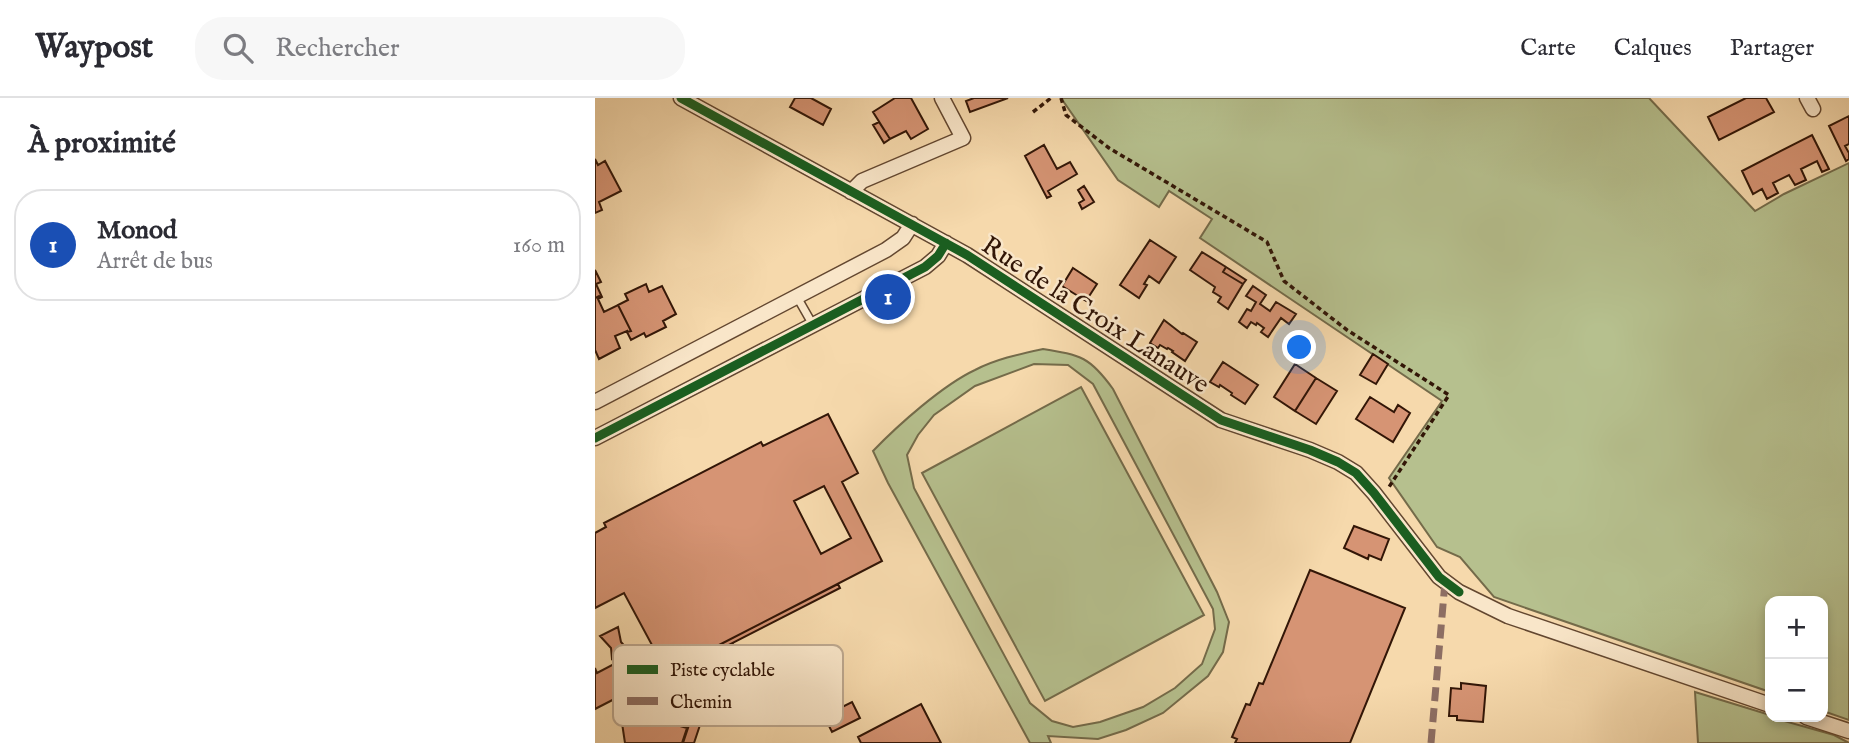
<!DOCTYPE html>
<html lang="fr">
<meta charset="utf-8">
<style>
body{margin:0;font-family:"IM FELL English",serif;background:#f7f7f7;color:#2b2b33}
.controls{position:absolute;right:21px;bottom:21px;display:grid;overflow:hidden;border-radius:14px;box-shadow:0 4px 10px #0003}
.controls button{width:63px;height:63px;display:grid;place-items:center;padding:0;border:0;border-bottom:2px solid #e1e1e2;background:#fff;color:#2b2b33;font:35px sans-serif}
.you{position:absolute;left:705px;top:250px;width:24px;height:24px;margin:-18px;border:5px solid #fff;border-radius:50%;background:#1a73e8;box-shadow:0 0 0 10px #1a73e833}
.badge{display:grid;place-items:center;width:46px;height:46px;border-radius:50%;background:#b45309;color:#fff;font-size:23px;font-weight:700}
.pin{position:absolute;translate:-50% -50%;border:4px solid #fff;box-shadow:0 2px 7px #0006}
.list{margin:0;padding:0;list-style:none}
h2{display:flex;justify-content:space-between;align-items:center;height:91px;margin:0;padding:0 28px;font-size:30px}
h2 small{font-size:23px;font-weight:400;color:#7c7c81}
.list li{display:grid;grid-template-columns:46px 1fr auto;gap:21px;align-items:center;box-sizing:border-box;height:112px;margin:0 14px 14px;padding:0 14px;border:2px solid #e1e1e2;border-radius:28px}
.list b{display:block;font-size:26px;white-space:nowrap}
.list p{margin:0;font-size:23px;white-space:nowrap;color:#7c7c81}
.list em{font-size:23px;font-style:normal;color:#7c7c81}
.icon{flex:none;width:38px;height:38px;fill:none;stroke:currentColor;stroke-width:2;stroke-linecap:round;stroke-linejoin:round}
.map{position:relative;flex:none;width:1254px;height:645px;overflow:hidden}
header{display:flex;align-items:center;gap:42px;box-sizing:border-box;height:98px;padding:0 35px;background:#fff;border-bottom:2px solid #e1e1e2}
header strong{font-size:33px}
nav{display:flex;gap:38px;margin-inline-start:auto;font-size:24px}
.search{width:490px;height:63px;background:#f7f7f7;display:flex;align-items:center;gap:18px;box-sizing:border-box;padding:0 24px;border-radius:28px;color:#7c7c81;font-size:26px}
main{display:flex}
aside{flex:1;background:#fff}
.map>svg:first-child{display:block}
.green{fill:#b6c08e;stroke:#746b4a;stroke-width:2;fill-rule:evenodd}
.building{fill:#d69474;stroke:#321607;stroke-width:2;fill-rule:evenodd}
.lines{fill:none;stroke-linecap:round;stroke-linejoin:round}
.service-casing{stroke:#634730;stroke-width:10}
.minor-casing{stroke:#634730;stroke-width:17}
.path{stroke:#321607;stroke-width:3.5;stroke-dasharray:5 3.5;stroke-linecap:butt}
.service{stroke:#f9e6c9;stroke-width:7}
.minor{stroke:#f9e6c9;stroke-width:14}
.quiet{stroke:#8d6e63;stroke-width:7;stroke-dasharray:14 7;stroke-linecap:butt}
.cycleway-casing{stroke:#f9e6c9;stroke-width:13}
.cycleway{stroke:#1b5e20;stroke-width:9}
.labels{text-anchor:middle;stroke-width:5;stroke-linejoin:round;paint-order:stroke}
.street-label{font-size:26px;fill:#321607;stroke:#f9e6c9}
.key{fill:#f9e6c9;stroke:#bda88f;stroke-width:2}
.key-label{font-size:19px;fill:#321607}
</style>
<header>
<strong>Waypost</strong>
<div class="search"><svg class="icon" aria-label="search" viewBox="0 0 24 24"><circle cx="10" cy="10" r="6"/><path d="M15 15l6 6"/></svg>Rechercher</div>
<nav><a>Carte</a><a>Calques</a><a>Partager</a></nav>
</header>
<main>
<aside>
<h2>À proximité<small></small></h2>
<ul class="list">
<li><span class="badge" style="background:#1a4fb4">1</span><div><b>Monod</b><p>Arrêt de bus</p></div><em>160 m</em></li>
</ul>
</aside>
<div class="map">
<svg width="1254" height="645" viewBox="0 0 1254 645">
<rect width="100%" height="100%" fill="#f6d9ac"/>
<filter id="stains"><feTurbulence type="fractalNoise" baseFrequency=".00286" numOctaves="4"/><feColorMatrix values="0 0 0 0 .2 0 0 0 0 .09 0 0 0 0 .02 0 0 0 .5 -.17"/></filter>
<radialGradient id="worn" r=".72"><stop offset=".6" stop-color="#630" stop-opacity="0"/><stop offset="1" stop-color="#630" stop-opacity=".3"/></radialGradient>
<!-- green -->
<path class="green" d="M466,0h588l106,113 29,-17 65,-31v557l-26,-9v-110h-53v91l-276,-95 -34,-40 -23,-10 -48,-69 53,-77 -242,-163 12,-19 -43,-28 -10,16 -41,-27z
M448,251c38,6 47,8 70,40l104,203 12,30 -6,30 -15,24 -45,37 -37,17 -28,9 -50,-3 3,7h-21l-142,-260 -15,-32c25,-26 70,-66 102,-81 21,-11 45,-16 68,-21zM439,266l34,1 25,19 120,225 2,20 -13,35 -27,24 -32,19 -43,15 -27,5 -21,-6 -22,-18 -116,-215 -7,-33 11,-20 16,-20 41,-29z
M486,289l123,228 -159,86 -123,-228z
M1100,594l75,23v2l64,18 15,8h-151z"/>
<!-- building -->
<path class="building" d="M200,0h16l20,11 -8,16 -33,-18z
M300,0h16l17,31 -17,10 -5,-8 -16,8 -17,-27z
M379,0h34l-38,14 -4,-11z
M1151,0h20l8,14 -55,28 -11,-23z
M1254,18v28l-4,2 4,7v6l-3,2 -17,-35z
M284,24l11,17 -6,4 -11,-18z
M1217,37l17,34 -7,3 -5,-11 -16,8 5,11 -11,5 -6,-10 -16,8 5,10 -11,6 -5,-10 -9,5 -11,-23z
M449,47l13,24 13,-7 7,12 -29,17 3,5 -4,2 -22,-42z
M0,61l3,6 7,-4 16,30 -22,11 3,8 -7,3z
M489,88l10,16 -12,7 -3,-6 5,-3 -6,-10z
M555,142l26,17 -17,26 -10,-7 -5,8 3,1 -8,13 -19,-13z
M607,154l24,15 -3,5 20,12 -15,25 -10,-7 3,-5 -8,-5 2,-5 -25,-17z
M631,169l20,13 -3,4 -20,-12z
M478,170l24,16 -11,17 -24,-15z
M0,172l6,12 -5,2 6,13 -2,1 -1,-2 -4,2z
M51,186l3,8 13,-6 14,28 -13,7 3,6 -20,10 -2,-4 -13,7 -4,-8 4,-1 -13,-26 10,-5 -3,-6z
M658,188l13,9 -6,9 10,7 6,-9 20,12 -7,10 -8,-6 -13,19 -7,-5 3,-4 -7,-5 -1,2 -5,-3 -4,6 -8,-6 8,-13 4,2 5,-9 -10,-6z
M4,198l1,2 -2,1 6,13 14,-7 13,26 -4,1v-1l-12,5 5,12 -21,11 -4,-9v-52z
M569,222l18,14 1,-1 14,9 -12,19 -13,-9 1,-1 -5,-3 -1,1 -7,-4 -2,3 -8,-5z
M778,256l15,10 -12,20 -16,-9z
M628,264l35,23 -13,19 -14,-9 1,-2 -12,-8 -1,2 -9,-5z
M700,266l21,14 -21,33 -21,-14z
M721,280l21,13 -21,33 -21,-13z
M775,299l24,15 4,-7 12,8 -17,29 -37,-23z
M233,316l30,59 -16,9 40,79 -287,148v-41l2,5 23,-12 -3,-4 -5,2 -1,-11 -11,-12 18,-9 3,15 8,9 -5,2 2,5 26,-13 -28,-52 -29,15v-75l11,-6 -2,-4 157,-81 2,4zM229,388l27,52 -30,16 -27,-53z
M759,428l35,13 -8,21 -12,-5 -1,4 -24,-11z
M715,472l95,38 -55,135h-115l2,-4 -5,-2 14,-33 4,1 9,-22 4,1z
M243,486l2,4 -164,84 -2,-4z
M138,545l-6,21 -21,-7z
M116,561l10,3 -27,81h-11z
M866,585l25,3 -3,36 -26,-2v-4h-8l2,-28 10,1z
M257,604l8,16 -28,14 -8,-16z
M326,606l20,39h-80l-3,-6z
M53,622l18,2 21,6 -5,15h-57l-3,-20 16,-2v4l10,-1z"/>
<g class="lines">
<!-- service casing -->
<g class="service-casing">
<path id="service" d="M202,199l16,28"/>
</g>
<!-- minor casing -->
<g class="minor-casing">
<path id="minor" d="M86,0l286,157 254,165 89,30 28,12 18,11 18,20 65,84 20,15 49,24 262,89
M1212,0l6,11
M256,94l11,-11 101,-43 -21,-40
M0,304l291,-152 17,-12 9,-14
M0,340l330,-171 13,-11 8,-13
M1211,619l43,14"/>
</g>
<!-- path -->
<path class="path" d="M466,0l5,17 43,33 158,94 17,39 63,49 102,65 -60,92
M438,14l18,-14"/>
<!-- service -->
<use href="#service" class="service"/>
<!-- minor -->
<use href="#minor" class="minor"/>
<!-- quiet -->
<path class="quiet" d="M836,645l14,-161"/>
<!-- cycleway casing -->
<g class="cycleway-casing">
<path id="cycleway" d="M86,0l286,157 254,165 89,30 28,12 18,11 18,20 65,84 20,15
M0,340l330,-171 13,-11 8,-13"/>
</g>
<!-- cycleway -->
<use href="#cycleway" class="cycleway"/>
</g>
<g class="labels">
<!-- street labels -->
<g class="street-label">
<text transform="translate(501 216) rotate(33)" y="9">Rue de la Croix Lanauve</text>
</g>
</g>
<!-- legend -->
<rect x="18" y="547" width="230" height="81" rx="10" class="key"/>
<rect x="32" y="567" width="31" height="9" fill="#1b5e20"/>
<rect x="32" y="599" width="31" height="8" fill="#8d6e63"/>
<g class="key-label">
<text x="75" y="578">Piste cyclable</text>
<text x="75" y="610">Chemin</text>
</g>
<rect width="100%" height="100%" filter="url(#stains)"/>
<rect width="100%" height="100%" fill="url(#worn)"/>
</svg>
<div class="controls">
<button>+</button>
<button>−</button>
</div>
<div class="you"></div>
<div class="pin badge" style="left:293px;top:199px;background:#1a4fb4">1</div>
</div>
</main>
